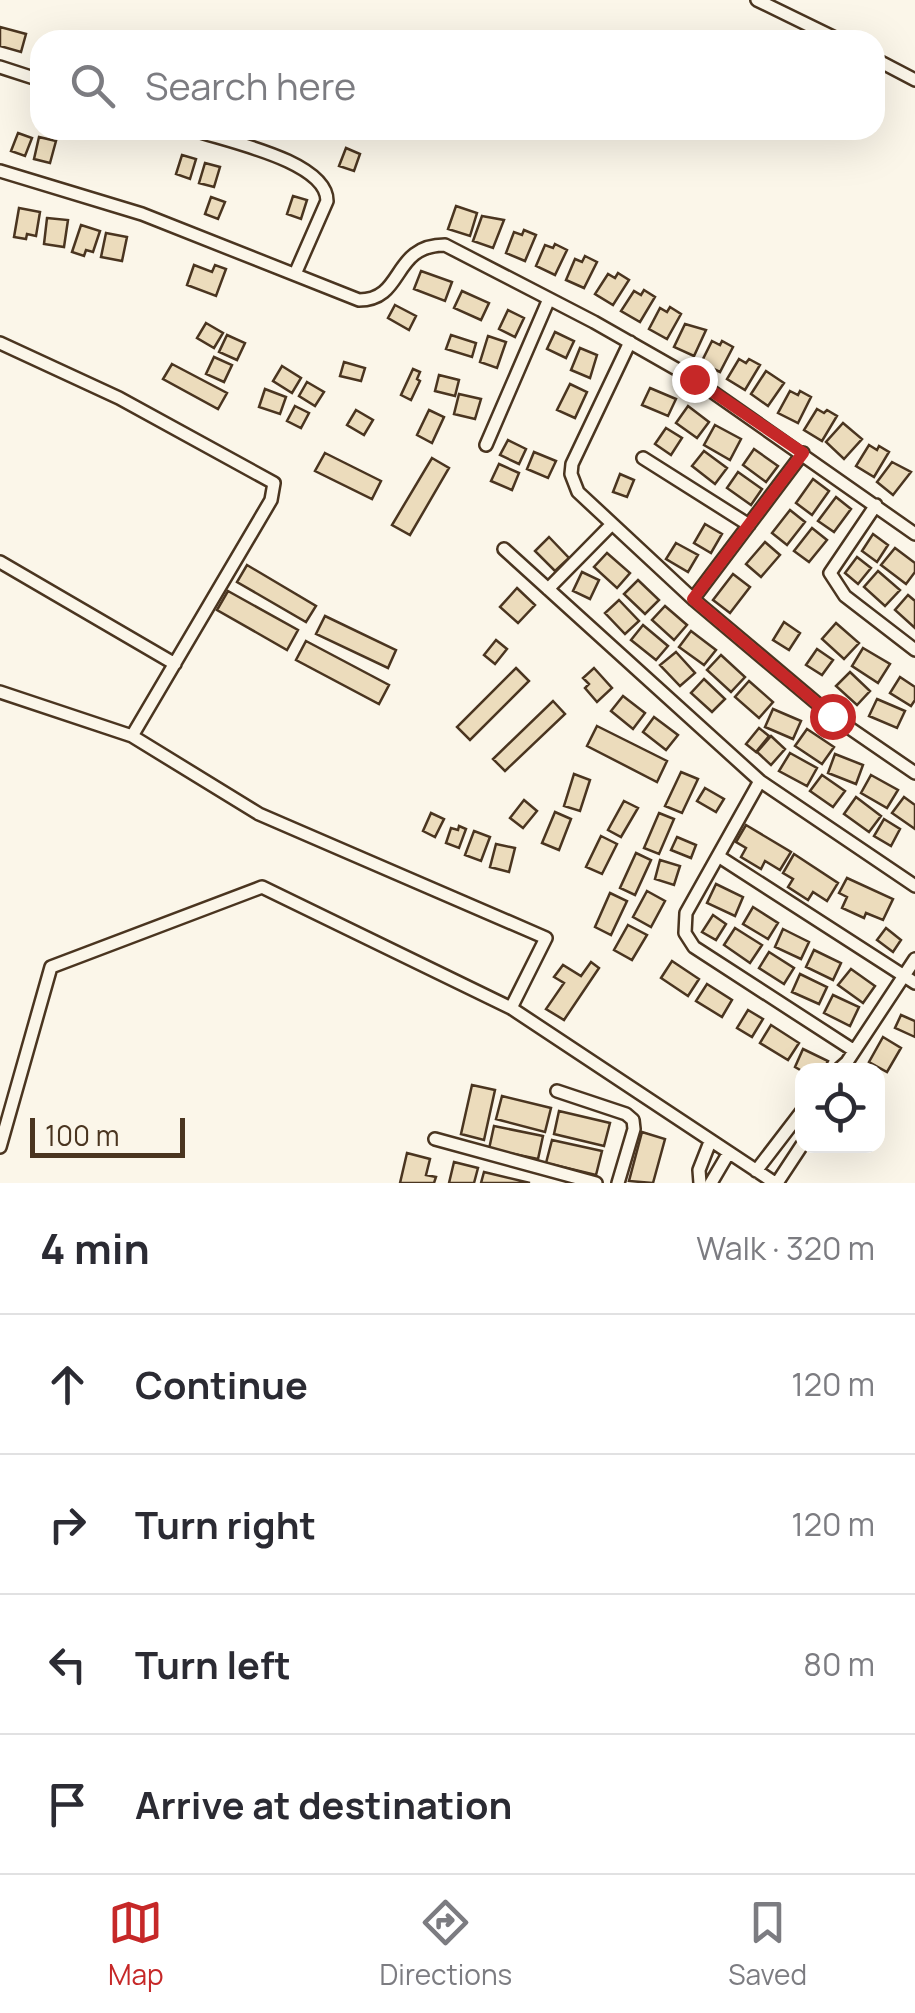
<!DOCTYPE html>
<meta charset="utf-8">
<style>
body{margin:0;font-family:Manrope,sans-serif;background:#f2f2f3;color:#2b2b33}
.controls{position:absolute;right:30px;bottom:30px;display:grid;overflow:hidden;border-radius:20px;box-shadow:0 10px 40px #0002}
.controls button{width:90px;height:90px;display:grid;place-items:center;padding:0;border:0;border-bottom:2px solid #e1e1e2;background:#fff;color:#2b2b33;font:50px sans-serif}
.scale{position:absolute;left:30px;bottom:25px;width:155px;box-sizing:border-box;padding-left:10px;border:5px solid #4a3520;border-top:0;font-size:28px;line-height:35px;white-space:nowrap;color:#4a3520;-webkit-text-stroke:8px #fbf6e9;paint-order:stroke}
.stop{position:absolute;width:30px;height:30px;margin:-22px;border:8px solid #c62828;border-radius:50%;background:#fff}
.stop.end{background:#c62828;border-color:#fff;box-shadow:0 2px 10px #0008}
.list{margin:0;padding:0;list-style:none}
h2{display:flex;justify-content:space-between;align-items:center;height:130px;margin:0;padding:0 40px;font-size:42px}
h2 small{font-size:32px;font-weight:400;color:#7c7c81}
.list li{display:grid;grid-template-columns:65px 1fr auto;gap:30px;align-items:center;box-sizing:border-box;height:140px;padding:0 40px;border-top:2px solid #e1e1e2}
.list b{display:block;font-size:38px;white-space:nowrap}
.list em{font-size:32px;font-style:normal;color:#7c7c81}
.icon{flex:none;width:55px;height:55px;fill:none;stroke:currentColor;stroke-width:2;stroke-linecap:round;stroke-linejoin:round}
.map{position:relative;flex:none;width:915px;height:1183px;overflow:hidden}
.search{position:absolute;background:#fff;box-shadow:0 10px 40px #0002;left:30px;right:30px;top:30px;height:110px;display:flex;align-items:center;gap:25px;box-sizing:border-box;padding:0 35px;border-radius:30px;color:#7c7c81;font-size:38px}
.sheet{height:690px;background:#fff}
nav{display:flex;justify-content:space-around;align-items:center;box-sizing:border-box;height:140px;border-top:2px solid #e1e1e2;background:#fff;font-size:28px;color:#7c7c81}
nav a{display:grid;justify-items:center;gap:5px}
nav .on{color:#c62828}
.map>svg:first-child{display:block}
.building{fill:#ecdcbc;stroke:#4a3520;stroke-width:2.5}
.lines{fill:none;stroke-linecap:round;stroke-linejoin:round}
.minor-casing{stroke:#4a3520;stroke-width:16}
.minor{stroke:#fbf6e9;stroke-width:11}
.route{stroke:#c62828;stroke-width:12}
</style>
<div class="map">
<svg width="915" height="1183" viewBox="0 0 915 1183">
<rect width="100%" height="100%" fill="#fbf6e9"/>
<!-- building -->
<path class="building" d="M0,27l26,7 -5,18 -21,-6z
M18,133l14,5 -7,18 -14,-5z
M39,137l17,4 -6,22 -16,-4z
M346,148l14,6 -6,17 -15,-5z
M182,155l14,4 -6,20 -14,-5z
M205,163l15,4 -6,20 -15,-4z
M293,196l14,4 -6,19 -14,-5z
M211,197l14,5 -7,17 -13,-5z
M456,206l21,7 -7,23 -22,-7z
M19,208l21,4 -4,24 -9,-2 -1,5 -12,-2z
M482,216l22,4 -11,28 -20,-7z
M47,218l21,2 -4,27 -20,-3z
M81,225l19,6 -7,21 -7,-2 -2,6 -12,-4z
M524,230l12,5 -11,26 -19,-8 8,-21 8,3z
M106,233l21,4 -5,24 -21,-4z
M555,244l12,6 -12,25 -19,-9 9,-21 8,3z
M585,256l12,6 -13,26 -18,-8 9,-21 7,3z
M194,265l18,7 3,-7 11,4 -10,27 -29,-11z
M421,271l31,11 -7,19 -31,-12z
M618,273l11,7 -16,25 -18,-11 13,-20 7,4z
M644,290l11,7 -15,25 -19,-11 13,-20 7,4z
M462,291l27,12 -8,17 -27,-12z
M395,305l21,11 -7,14 -21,-12z
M670,307l11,7 -14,25 -18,-10 11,-21 7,4z
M508,310l16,8 -9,19 -16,-8z
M206,323l17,10 -9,15 -17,-10z
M685,324l21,6 -12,26 -20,-9z
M555,332l19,9 -8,17 -19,-9z
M227,335l18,8 -8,17 -18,-8z
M451,335l25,8 -4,14 -26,-8z
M488,336l18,6 -9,26 -17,-6z
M712,341l8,4 2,-4 11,6 -13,25 -19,-9z
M580,348l17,7 -7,23 -19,-8z
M214,357l18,8 -8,17 -18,-8z
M739,359l7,4 3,-4 11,6 -15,25 -18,-11z
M344,362l21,6 -4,13 -21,-5z
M172,364l55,29 -9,16 -55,-30z
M282,366l19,12 -9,15 -19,-12z
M413,369l7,3 -3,7 3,2 -9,19 -10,-5z
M766,371l18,12 -16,23 -17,-12z
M439,375l20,5 -4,16 -20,-5z
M307,382l17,10 -9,14 -16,-10z
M570,384l17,8 -12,26 -18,-8z
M650,388l26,11 -8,17 -26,-11z
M265,389l21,8 -6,17 -21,-7z
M790,391l8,4 2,-4 11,6 -13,26 -20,-10z
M459,394l22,5 -6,20 -21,-5z
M295,406l14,7 -8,15 -14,-7z
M688,406l21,16 -12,16 -21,-15z
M817,409l7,4 3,-3 10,6 -15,25 -18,-11z
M356,410l17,10 -9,15 -17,-10z
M429,410l15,7 -12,26 -15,-8z
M843,423l19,16 -18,20 -18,-17z
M715,425l26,14 -11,21 -26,-15z
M666,428l16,10 -11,17 -16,-11z
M508,440l18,9 -7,15 -19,-9z
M869,445l8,5 2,-4 10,6 -15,25 -18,-11z
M754,449l24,17 -12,16 -23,-17z
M704,451l23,17 -12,16 -23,-18z
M534,452l22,9 -8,17 -21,-9z
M325,453l56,28 -9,18 -57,-28z
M432,458l17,10 -39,67 -18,-10z
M892,462l19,10 -18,23 -16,-13z
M499,464l20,9 -7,17 -21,-9z
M738,472l24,17 -11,16 -24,-17z
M620,474l14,6 -7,17 -14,-5z
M813,479l16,12 -17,24 -16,-12z
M836,497l15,12 -17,23 -16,-11z
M790,510l15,12 -18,23 -15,-12z
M705,524l17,10 -11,19 -17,-10z
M812,528l15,12 -18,22 -15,-11z
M873,534l15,11 -11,17 -15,-11z
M549,537l20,21 -14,13 -20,-20z
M765,542l15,13 -19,22 -15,-13z
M676,543l22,12 -10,17 -22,-13z
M895,548l20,15v9l-9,12 -25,-19z
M607,553l23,20 -13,15 -23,-21z
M857,557l14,11 -13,16 -13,-11z
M247,565l69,41 -10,16 -69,-40z
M878,571l22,19 -15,16 -21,-19z
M582,572l17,8 -9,19 -17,-8z
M733,574l17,13 -20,26 -17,-13z
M638,580l21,20 -14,14 -21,-20z
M517,588l18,17 -17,18 -18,-16z
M228,591l70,39 -11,20 -70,-40z
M908,595l7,6v27l-20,-18z
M619,600l20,21 -14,13 -20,-21z
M665,606l22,19 -13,15 -22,-20z
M325,616l71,34 -8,18 -72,-34z
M784,622l16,11 -11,17 -16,-10z
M836,623l23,20 -15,16 -22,-20z
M643,625l25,21 -12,14 -25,-20z
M691,631l25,19 -12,15 -25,-18z
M496,640l11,9 -12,15 -11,-9z
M306,641l83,44 -10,19 -83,-44z
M863,648l27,16 -12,19 -26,-17z
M817,649l16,11 -11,15 -16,-10z
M676,652l19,21 -15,13 -20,-21z
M721,655l24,22 -14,15 -24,-22z
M516,668l13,13 -59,59 -13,-13z
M594,668l18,20 -15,14 -12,-14 4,-4 -6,-6z
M850,672l20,19 -13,14 -21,-19z
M900,677l15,10v13l-4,6 -21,-13z
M704,679l21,20 -13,13 -21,-19z
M749,681l24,21 -14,16 -24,-21z
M623,696l22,17 -12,16 -22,-18z
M877,699l28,12 -8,17 -28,-12z
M553,701l12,13 -60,57 -12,-12z
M773,709l28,12 -8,18 -28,-12z
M654,717l24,18 -12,15 -23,-18z
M597,726l70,35 -10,21 -70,-36z
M759,728l10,8 -13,16 -10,-8z
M807,729l27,18 -12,17 -27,-18z
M771,736l14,13 -14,16 -14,-13z
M790,753l27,15 -10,18 -28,-15z
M835,754l28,11 -7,19 -28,-11z
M681,772l17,7 -16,34 -17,-7z
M574,774l16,6 -10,31 -16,-5z
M822,775l23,16 -12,16 -23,-16z
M871,775l27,15 -11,18 -26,-15z
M705,788l19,11 -8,13 -19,-11z
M856,797l25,19 -12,16 -25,-18z
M904,797l11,8v24l-23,-16z
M524,800l13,11 -14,17 -13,-10z
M624,801l14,7 -17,29 -13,-7z
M555,812l16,7 -12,31 -17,-7z
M431,813l13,6 -9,18 -12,-6z
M659,813l15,6 -15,35 -15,-6z
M884,819l16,10 -9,17 -17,-10z
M746,825l45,27 -11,18 -15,-9 -4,8 -20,-12 5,-9 -10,-6z
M459,826l7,3 -7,19 -13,-5 5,-15 7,2z
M474,831l16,6 -9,24 -16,-6z
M601,836l16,8 -15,30 -16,-7z
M677,837l19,8 -5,13 -20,-8z
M496,844l19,4 -6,24 -19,-5z
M636,853l15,7 -16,35 -15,-7z
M794,854l44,29 -11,18 -14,-9 -5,8 -20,-13 5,-8 -10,-6z
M660,860l20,6 -6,19 -19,-6z
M847,878l46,21 -10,21 -17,-7 -2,5 -22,-10 5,-11 -8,-4z
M716,884l27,13 -8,19 -28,-13z
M647,891l18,10 -14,26 -18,-10z
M610,893l17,8 -16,34 -16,-8z
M753,907l25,16 -10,16 -25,-15z
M713,915l13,9 -10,16 -14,-8z
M628,925l19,10 -15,25 -18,-10z
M735,928l27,17 -12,18 -26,-18z
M886,928l15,12 -8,12 -16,-12z
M783,929l26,13 -8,17 -26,-12z
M814,950l27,13 -8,17 -27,-13z
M769,952l25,16 -10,16 -25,-16z
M672,961l27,18 -11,17 -27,-18z
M591,962l8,6 -35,52 -18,-11 18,-26 -10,-6 9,-12 18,11z
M851,969l24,17 -12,17 -25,-18z
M800,974l27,13 -8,17 -27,-12z
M707,984l25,16 -10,17 -26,-16z
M833,995l26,12 -9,19 -26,-13z
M748,1010l15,9 -11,18 -15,-9z
M901,1015l14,6v16l-20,-9z
M771,1025l28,18 -11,17 -28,-17z
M883,1037l18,11 -14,24 -18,-10z
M803,1049l25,12 -5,9 -21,1 -7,-4z
M472,1085l23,5 -11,50 -23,-6z
M502,1096l49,12 -6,24 -49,-13z
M559,1111l51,12 -6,23 -50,-12z
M494,1126l49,10 -5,23 -49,-10z
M642,1132l23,7 -12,44 -24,-2z
M552,1140l50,11 -6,24 -50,-12z
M407,1153l23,6 -4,16 10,2 -2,6h-34z
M454,1162l24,6 -4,15h-25z
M484,1172l46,11h-49z"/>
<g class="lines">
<!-- minor casing -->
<g class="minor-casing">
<path id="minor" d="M757,0l82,40
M875,59l40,21
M0,67l40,13
M194,130c32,11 133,31 133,71l-32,73
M0,171l142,43 217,86c46,0 32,-55 86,-55l149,77 100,57 221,155
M630,342l-58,122 -1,10 7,18 115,107 139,117 83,57
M0,343l119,55 155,85 -3,17 -139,236
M486,445l63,-146
M643,458l106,67
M876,505l-46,68 15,23 70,54
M504,549l256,232 155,105
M0,562l175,102
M548,589l64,-65
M693,599l110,-146
M0,692l132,44 127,78 287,124 -35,70 264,175
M760,781l-74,132 -1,20 9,14 159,103
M718,856l197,127
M847,1062l68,-103
M838,1070l9,-8 -2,8
M557,1091l69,23 7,6 1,9 -16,54
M435,1139l161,44
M0,1147l51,-180 211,-80 249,121
M756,1171l46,-60
M700,1183l-1,-13 11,-28
M711,1183l17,-29
M777,1183l25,-38"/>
</g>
<!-- minor -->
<use href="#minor" class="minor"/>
</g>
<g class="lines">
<!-- route -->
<path class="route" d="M694,379l109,74 -110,146 139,117"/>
</g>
</svg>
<div class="controls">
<button><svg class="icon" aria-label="locate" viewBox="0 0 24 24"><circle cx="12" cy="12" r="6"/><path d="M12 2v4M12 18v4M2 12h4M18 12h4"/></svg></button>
</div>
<div class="scale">100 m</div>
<div class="stop" style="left:832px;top:716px"></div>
<div class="stop end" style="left:694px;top:379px"></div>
<div class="search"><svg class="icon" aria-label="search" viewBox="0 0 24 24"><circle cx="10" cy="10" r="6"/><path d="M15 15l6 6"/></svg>Search here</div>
</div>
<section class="sheet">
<h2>4 min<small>Walk · 320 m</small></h2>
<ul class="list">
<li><svg class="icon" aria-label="ahead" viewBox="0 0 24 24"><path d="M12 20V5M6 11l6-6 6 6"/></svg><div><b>Continue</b></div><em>120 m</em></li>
<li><svg class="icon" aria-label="right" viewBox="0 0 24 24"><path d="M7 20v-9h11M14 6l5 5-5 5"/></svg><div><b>Turn right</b></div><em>120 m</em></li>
<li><svg class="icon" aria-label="left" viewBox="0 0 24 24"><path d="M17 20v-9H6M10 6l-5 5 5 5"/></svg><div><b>Turn left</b></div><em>80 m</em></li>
<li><svg class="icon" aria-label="arrive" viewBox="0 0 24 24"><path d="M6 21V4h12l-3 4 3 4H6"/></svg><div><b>Arrive at destination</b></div></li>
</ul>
</section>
<nav>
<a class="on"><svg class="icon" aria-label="map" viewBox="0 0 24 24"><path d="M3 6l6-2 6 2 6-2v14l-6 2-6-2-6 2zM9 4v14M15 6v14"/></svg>Map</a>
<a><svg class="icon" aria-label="directions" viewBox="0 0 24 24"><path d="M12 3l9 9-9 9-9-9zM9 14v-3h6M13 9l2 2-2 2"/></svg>Directions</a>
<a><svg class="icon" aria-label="saved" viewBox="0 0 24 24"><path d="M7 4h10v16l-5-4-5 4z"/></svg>Saved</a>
</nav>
